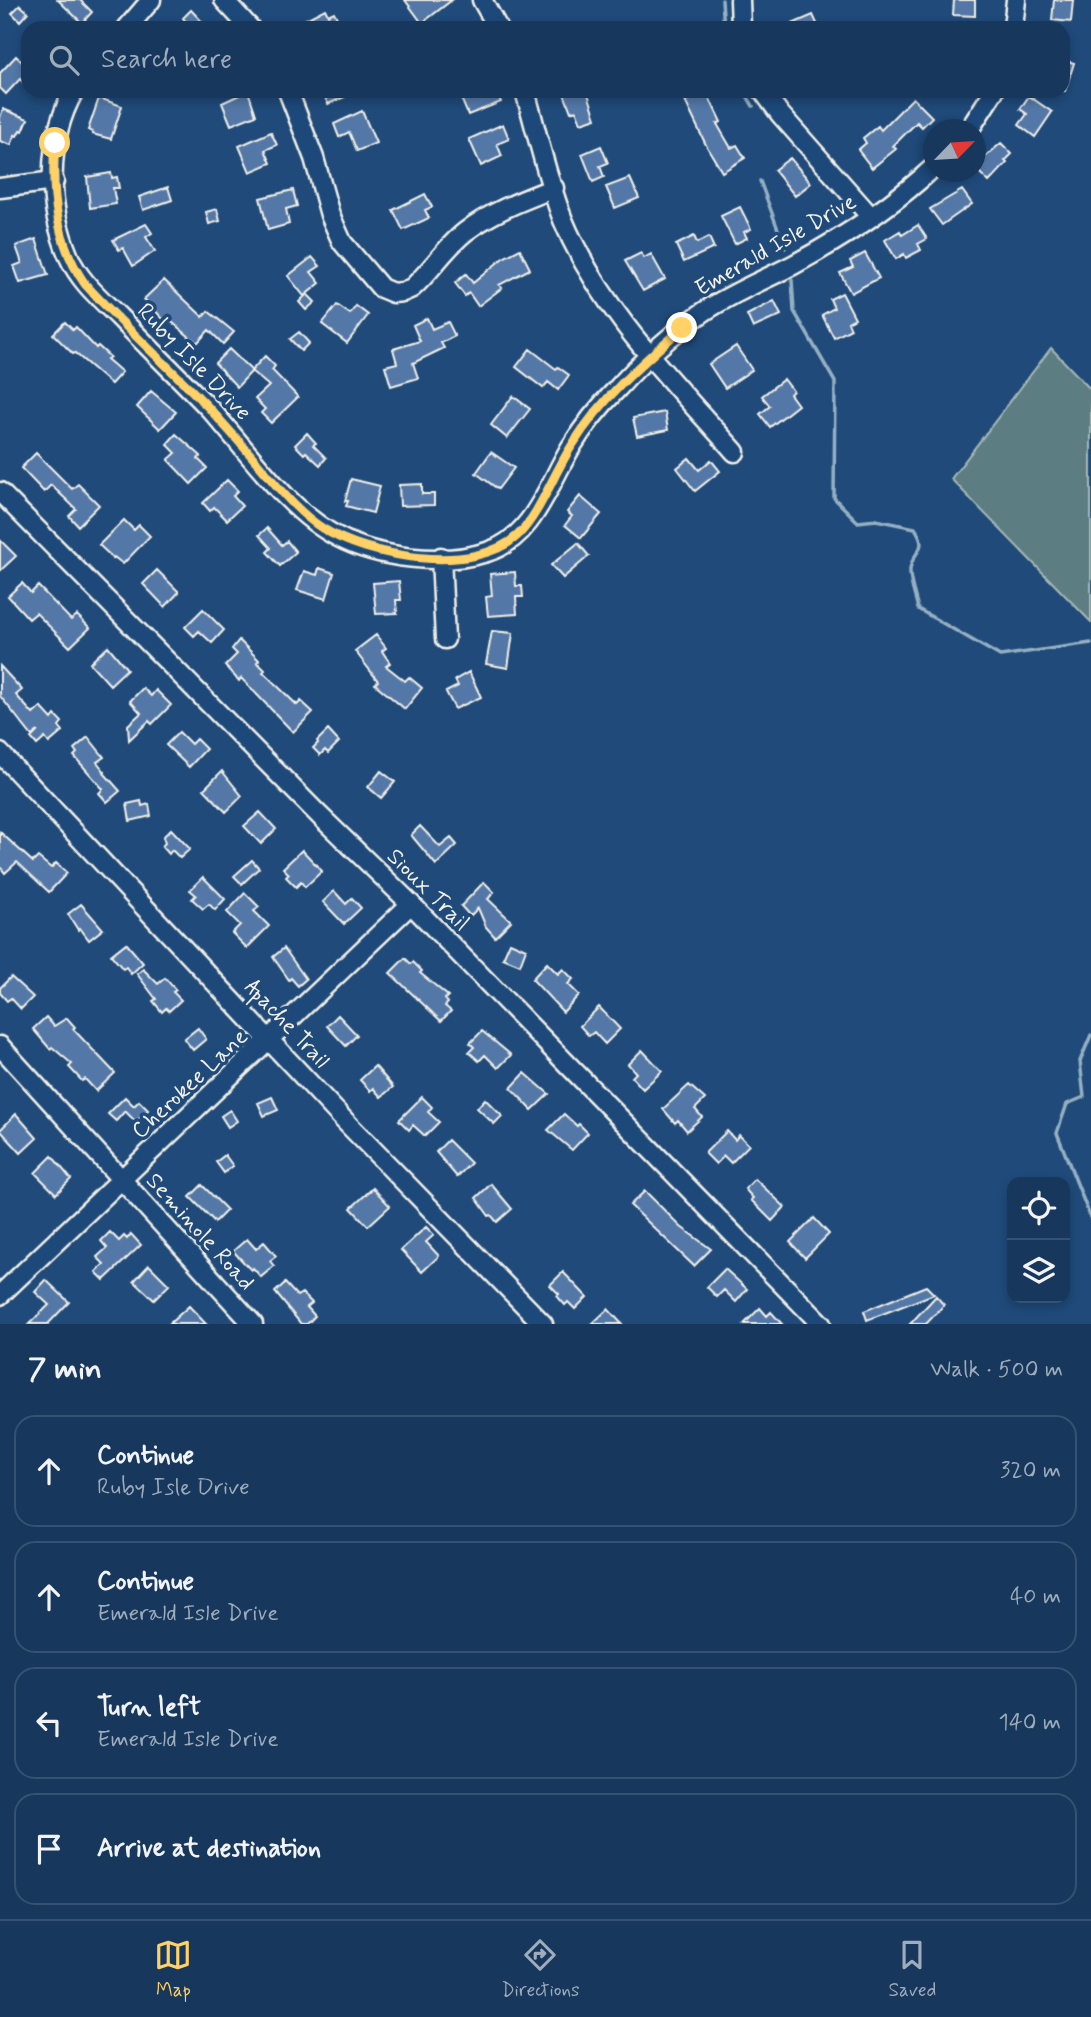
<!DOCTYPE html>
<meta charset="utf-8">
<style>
body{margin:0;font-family:Mynerve,sans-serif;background:#244365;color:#f1f3f6}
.controls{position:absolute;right:21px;bottom:21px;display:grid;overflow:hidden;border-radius:14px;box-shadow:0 4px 10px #0003}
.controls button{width:63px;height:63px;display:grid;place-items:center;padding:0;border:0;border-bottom:2px solid #365272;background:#17385c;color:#f1f3f6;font:35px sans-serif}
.compass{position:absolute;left:923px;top:119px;width:63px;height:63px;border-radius:50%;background:#17385c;box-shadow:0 4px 10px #0003;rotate:65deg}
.stop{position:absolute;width:21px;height:21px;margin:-16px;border:5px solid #ffd166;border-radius:50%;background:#fff}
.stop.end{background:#ffd166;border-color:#fff;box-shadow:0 2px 7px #0008}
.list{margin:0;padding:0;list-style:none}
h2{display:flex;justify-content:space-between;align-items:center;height:91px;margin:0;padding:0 28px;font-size:30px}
h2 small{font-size:23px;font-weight:400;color:#9eacbb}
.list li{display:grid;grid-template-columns:46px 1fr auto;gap:21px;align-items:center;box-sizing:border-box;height:112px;margin:0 14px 14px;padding:0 14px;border:2px solid #365272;border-radius:21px}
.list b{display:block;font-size:26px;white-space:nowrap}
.list p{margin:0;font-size:23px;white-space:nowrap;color:#9eacbb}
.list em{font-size:23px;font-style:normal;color:#9eacbb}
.icon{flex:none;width:38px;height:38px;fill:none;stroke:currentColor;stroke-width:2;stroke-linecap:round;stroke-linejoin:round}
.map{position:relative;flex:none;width:1091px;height:1324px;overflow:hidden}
.search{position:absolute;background:#17385c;box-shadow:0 4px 10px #0003;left:21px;right:21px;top:21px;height:77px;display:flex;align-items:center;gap:18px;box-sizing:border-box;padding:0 24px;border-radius:21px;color:#9eacbb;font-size:26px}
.sheet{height:595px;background:#17385c}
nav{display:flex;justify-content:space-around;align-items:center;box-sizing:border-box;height:98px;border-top:2px solid #365272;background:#17385c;font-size:19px;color:#9eacbb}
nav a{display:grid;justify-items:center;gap:4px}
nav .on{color:#ffd166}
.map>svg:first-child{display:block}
.green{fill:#5b7e82;stroke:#a8b8b5;stroke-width:2}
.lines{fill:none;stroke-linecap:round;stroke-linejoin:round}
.stream{stroke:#96b0c3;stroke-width:3.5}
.building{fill:#5378a7;stroke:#f4f1e8;stroke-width:2}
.minor-casing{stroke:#f4f1e8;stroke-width:23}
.minor{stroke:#1f4a7a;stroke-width:18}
.route{stroke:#ffd166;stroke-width:9}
.labels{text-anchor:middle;stroke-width:7;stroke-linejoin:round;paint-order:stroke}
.street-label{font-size:23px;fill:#f4f1e8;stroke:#1f4a7a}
</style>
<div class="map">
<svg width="1091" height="1324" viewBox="0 0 1091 1324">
<rect width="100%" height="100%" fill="#1f4a7a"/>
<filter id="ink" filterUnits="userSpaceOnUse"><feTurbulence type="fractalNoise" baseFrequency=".0143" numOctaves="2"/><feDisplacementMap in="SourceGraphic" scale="14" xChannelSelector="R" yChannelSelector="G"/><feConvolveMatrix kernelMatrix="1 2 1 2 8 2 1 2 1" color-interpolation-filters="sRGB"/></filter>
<g filter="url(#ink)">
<!-- green -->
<path class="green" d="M1051,348l40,42v232l-140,-143z"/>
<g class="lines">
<!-- stream -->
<path class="stream" d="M722,0l2,28
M744,91l9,15
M760,181l25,67
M792,280l2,31 41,71 -1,116 24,24 18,-2 39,8c15,23 -3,22 -5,42 -1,11 6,28 8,39l82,47 91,-13
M1091,1035l-11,26 4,36 -17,7 -10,29 34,86"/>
</g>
<!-- building -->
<path class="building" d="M58,0h22l12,12 -10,11z
M405,0h47l-30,23z
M954,0h21v16l-22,-1z
M1054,0h19l-2,22 -19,-2z
M20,5l8,7 -8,9 -8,-8z
M325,9l3,6 6,-3 8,16h-31l-5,-9z
M191,10l17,18h-17l-8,-10z
M813,15l6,13h-36z
M16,56l12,12v19l-8,-8 -14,15 -6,-6v-15z
M1063,60l11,3 -9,28h-2z
M248,91l8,24 -25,10 -9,-22z
M322,91h37l-31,13z
M458,91h25l2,5 11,-5 5,11 -33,13z
M563,91h24l9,27 -15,5 -5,-13 -5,2z
M706,91l15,31 -4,2 14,24 6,-3 8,13 -23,14 -16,-27 -21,-44z
M1029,96l23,16 -17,25 -16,-12 8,-11 -7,-5z
M99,98l23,8 -11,33 -19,-5v-2l-4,-2z
M913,98l19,19 -10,10 -5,-5 -24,24 3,3 -24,19 -14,-18 8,-7 -3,-5 15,-12 3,4z
M3,109l25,10 -5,12 -3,-1 -3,6 -2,-1 -4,10 -11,-4v-23z
M362,111l14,32 -19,8 -8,-19 -10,5 -5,-13z
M503,124l6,15 -12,5 5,12 -21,10 -12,-27z
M271,132l6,13 -12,5 6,13 -21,9 -11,-26z
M1001,143l11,11 -7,7 2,2 -18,19 -13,-13v-4z
M601,146l7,17 -8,3 4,11 -11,5 -11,-28z
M790,158l21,25 -16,13 -21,-26z
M111,173l1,5 5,-1 2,11h-6l3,16 -26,4 -3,-31z
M630,178l9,20 -24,10 -9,-21z
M168,187l4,13 -29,10 -4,-13z
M293,190l4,16 -11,3 3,15 -21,6 -8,-32z
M962,190l10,14 -30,21 -12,-16z
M425,194l7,13 -7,3 4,8 -26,12 -10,-20z
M740,207l11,22 -7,3 3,6 -12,6 -14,-28z
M217,209l3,12 -11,3 -3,-12z
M146,224l6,9 -6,4 9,14 -22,15 -10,-18 -4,2 -6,-10z
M918,225l9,14 -9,5 3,6 -15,8 -2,-4 -8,5 -11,-19 15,-9 2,4z
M694,236l3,7 12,-6 5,11 -30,14 -8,-17z
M36,239l12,36 -28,8 -6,-17 8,-3 -6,-17z
M520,249l10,20 -31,16 3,3 -24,18 -9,-13 -4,3 -10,-13 11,-9 7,9 30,-25z
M641,253l3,5 7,-4 14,25 -22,12 -18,-30z
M865,253l14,25 -28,15 -11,-20 13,-6 -3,-6z
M312,257l8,9 -9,6 9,11 -16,13 -16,-20z
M164,280l39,37 5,-6 26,21 -11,12 -14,-14 -12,13 -30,-25 -3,2 -20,-21z
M842,293l13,25 -7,4 3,7 -17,9 -12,-23 12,-7 -4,-9z
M307,294l8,8 -9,8 -7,-8z
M774,301l7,14 -28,13 -6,-13z
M337,305l13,9 6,-8 12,9 -21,28 -25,-19z
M427,318l5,11 16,-7 7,14 -14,7 3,5 -31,15 5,15 -27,8 -6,-20 12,-3 -4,-14 27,-8 -7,-16z
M65,322l8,8 3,-3 20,21 2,-2 12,11 -3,2 15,13 -11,12 -36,-31 -2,1 -20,-20z
M299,332l10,11 -8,8 -11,-12z
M736,346l16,24 -27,18 -16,-24z
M229,349l23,22 -15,16 -22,-24z
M530,349l26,20 2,-2 11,8 -11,15 -10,-8 -5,6 -27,-21z
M265,356l10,10 -3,4 26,27 -27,26 -10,-10 4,-4 -10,-10 14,-13 -18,-15z
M784,379l9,12 -3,3 8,11 -28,22 -10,-13 10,-8 -8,-10z
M151,391l25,21 -16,17 -23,-22z
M513,396l17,13 -23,29 -16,-13z
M665,412l3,18 -31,6 -4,-18z
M307,433l9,10 -3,2 13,13 -6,7 -14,-13 -2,2 -9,-9z
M176,434l25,22 -3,3 9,9 -16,16 -23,-24 8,-7 -9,-9z
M491,452l23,16 -16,21 -22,-16z
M36,453l36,36 6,-5 21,21 -21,21 -9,-10 7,-7 -25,-24 -7,7 -23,-24z
M689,458l10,12 12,-10 9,11 -25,20 -18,-23z
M351,479l29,7 -7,27 -27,-7 2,-5h-3z
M227,480l11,11 -5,5 9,10 -15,14 -13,-13 -4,4 -7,-8z
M422,484v10h12v11l-34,1 -1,-21z
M580,496l21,18 -20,24 -16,-13 7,-9 -5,-4z
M124,520l10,10 5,-5 11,11 -27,28 -9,-7 -1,1 -14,-13z
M267,528l15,17 5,-4 9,11 -16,14 -13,-14 4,-4 -12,-13z
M0,540l16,16 -16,15z
M578,543l11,13 -26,22 -12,-13z
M319,568l15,5 -8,26 -29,-9 7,-19 13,4z
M157,570l22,22 -14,15 -22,-23z
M515,572l1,14h6l1,11h-7l1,17 -29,2 -2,-19 6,-1 -2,-22z
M399,581l2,19h-5l1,13 -21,1 -3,-31z
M22,583l9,10 7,-7 33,34 6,-5 13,13 -20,19 -34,-34 -7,6 -21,-23z
M203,609l21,21 -12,13 -13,-12 -5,5 -9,-9z
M492,631l21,2 -5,35 -22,-4z
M376,635l10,13 -4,3 8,12 -4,3 19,15 4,-4 13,11 -17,21 -30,-25 3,-3 -23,-30z
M239,640l20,20 -2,2 8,8 -2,2 34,33 4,-4 12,11 -20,20 -52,-54 -2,3 -14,-15 12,-12 -5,-5z
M108,646l19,23 -17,16 -20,-22z
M0,666l22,24 -6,5 17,19 8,-7 11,12 3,-4 7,7 -3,4 4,5 -14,12 -4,-5 -8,7 -6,-7 7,-7 -6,5 -32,-40z
M469,672l12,25 -26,12 -9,-17 12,-6 -3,-6z
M143,688l8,8 5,-6 15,15 -19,19 -3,-3 -20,19 -1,-15 13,-12 -11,-12z
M328,730l11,12 -11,11 -3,-3 -5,5 -7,-7 5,-5 -1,-2z
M179,732l12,12 5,-5 10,10 -17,18 -23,-22z
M88,737l16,20 -7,5 8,10 -1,1 16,18 -13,11 -8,-9 4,-4 -29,-33 3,-3 -3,-4z
M222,771l20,25 -16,16 -22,-23z
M381,771l14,11 -14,16 -13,-11z
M141,801l1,5 7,-2 2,12 -21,5 -3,-17z
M260,812l16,17 -15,15 -17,-18z
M420,826l20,21 11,-9 6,7 -21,20 -25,-30z
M171,829l19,20 -10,9 -8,-8 -3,4 -7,-8 3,-3 -2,-6z
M0,832l33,30 5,-5 13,11 5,-5 11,10 -18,19 -32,-30 -12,11 -5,-6z
M302,850l20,21 -17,16 -4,-5 -5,5 -10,-10 3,-3 -6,-6z
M252,860l7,8 -17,16 -8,-8z
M203,877l22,22 -10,11 -6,-6 -6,5 -11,-10 4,-4 -6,-5z
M484,882l10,10 -6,7 23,22 -16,16 -9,-10 -8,-19 -8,8 -9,-10z
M334,891l12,13 6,-6 9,10 -17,16 -21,-22z
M245,893l14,14 -5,4 15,15 -22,22 -15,-15 8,-8 -13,-13z
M81,904l22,25 -14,11 -9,-12 -2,2 -10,-16z
M510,942l16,7 -6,16 -17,-7z
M126,943l17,20 -12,11 -5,-7 -3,2 -12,-14z
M284,948l22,31 -8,7 -7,-8 -2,2 -16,-23z
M405,958l6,6 2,-2 9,9 -2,2 28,23 -3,3 3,4 -3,3 6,5 -10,10 -51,-48z
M547,963l11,11 5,-5 10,10 -5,5 11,11 -16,17 -31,-33z
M143,969l15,15 7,-6 11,12 -3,2 8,8 -12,11 -3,-3 -4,4 -9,-11 3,-2 -19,-25z
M11,977l22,20 -12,12 -10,-11 -4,3 -7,-8v-5z
M599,1007l21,22 -15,15 -11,-12 -5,4 -9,-10z
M338,1015l19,20 -11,11 -19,-20z
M46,1017l8,9 13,-8 8,9 -2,2 42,44 -19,18 -11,-12 -3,2 -13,-14 3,-3 -20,-17 -2,2 -17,-20z
M198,1028l8,11 -13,11 -9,-11z
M482,1031l29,24 -13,13 -13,-13 -6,6 -10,-9 5,-5 -4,-4z
M642,1050l20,21 -19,18 -11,-12 4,-4 -8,-9z
M375,1066l18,21 -12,10 -8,-9 -3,3 -10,-11z
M525,1073l24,21 -17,16 -21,-22z
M689,1085l16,14 -10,10 7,8 -15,14 -9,-11 -3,3 -12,-14z
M125,1097l9,9 5,-5 9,9 -12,12 -11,-11 -9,10 -8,-7z
M272,1097l6,13 -14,6 -6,-13z
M422,1097l10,10 -4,5 11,10 -14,14 -12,-11 -4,5 -10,-10z
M485,1099l17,17 -8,8 -17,-16z
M230,1110l7,11 -9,6 -7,-11z
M16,1114l21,24 -16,15 -21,-23z
M564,1114l13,12 2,-2 9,9 -16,17 -24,-20z
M727,1131l8,9 4,-5 10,10 -18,18 -7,-7 -8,8 -11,-11z
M448,1140l23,23 -14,14 -21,-25z
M225,1155l8,11 -9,7 -8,-11z
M52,1156l19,23 -15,15 -21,-21z
M755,1179l30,28 -13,14 -21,-21 2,-2 -8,-9z
M491,1184l21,25 -15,13 -6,-7 -2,1 -13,-18z
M202,1185l25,25 -12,12 -25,-25z
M373,1188l17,18 -22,20 -17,-18z
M645,1191l36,36 30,22 -17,17 -64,-61z
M814,1218l15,16 -24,24 -15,-16z
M426,1227l8,8 -8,7 13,14 -17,16 -21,-22z
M110,1232l9,9 5,-5 3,3 4,-5 10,11 -37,35 -8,-8 8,-8 -7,-7 10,-9 -6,-7z
M247,1239l9,10 8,-7 12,14 -6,5 4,5 -13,11 -8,-9 -2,2 -18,-19z
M149,1265l20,20 -15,15 -20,-19z
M725,1269l22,20 -11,13 -12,-12 -7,7 -10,-10z
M563,1272l24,25 -12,12 -7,-7 -3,3 -8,-9 2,-2 -9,-9z
M46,1280l23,22 -21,22h-19l20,-19 -14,-13z
M285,1283l12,13 5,-3 10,10 -5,4 8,9 -8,8h-6l-26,-32z
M926,1286l8,8 -67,26 -3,-9z
M936,1296l8,9 -18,19h-16z
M189,1306l17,18h-37z
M760,1308l7,8 4,-4 11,12h-38z
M608,1309l14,15h-30z"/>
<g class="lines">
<!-- minor casing -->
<g class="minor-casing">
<path id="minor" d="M224,0l26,28
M482,0l16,28
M740,0l1,28
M127,28l24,-28
M1013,28l3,-28
M74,91c-28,49 -27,115 -5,166 11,25 32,42 51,61 29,30 59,59 88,89 39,42 79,104 130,130 40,21 105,29 149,15 46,-14 61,-67 84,-105 13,-21 28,-40 45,-57 26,-29 56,-57 89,-79 27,-18 59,-31 88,-46 50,-27 99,-59 141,-98
M288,91l26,67 16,57 12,27 39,46 12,5 10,-1 9,-4c19,-17 33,-40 53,-56 26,-20 58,-32 89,-44
M525,91c12,42 22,88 38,129 38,91 108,160 172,232
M763,91l17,23 91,103
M969,130l25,-39
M0,188l54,-7
M0,492l320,324 91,88 410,420
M441,557l4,82
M0,753l344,367 199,204
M0,1046l253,278
M0,1295l411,-391"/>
</g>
<!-- minor -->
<use href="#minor" class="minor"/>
</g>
</g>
<g class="lines" filter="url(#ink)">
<!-- route -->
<path class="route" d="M55,143c-4,48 1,100 30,141 39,43 84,82 124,124 19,21 38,42 56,64 18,21 34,41 57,56 45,29 153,48 196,7 22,-21 37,-65 55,-91 28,-45 69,-81 109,-116"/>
</g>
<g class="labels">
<!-- street labels -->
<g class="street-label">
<text transform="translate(775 244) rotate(-30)" y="8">Emerald Isle Drive</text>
<text transform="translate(195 361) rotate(46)" y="8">Ruby Isle Drive</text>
<text transform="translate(429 889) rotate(45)" y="8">Sioux Trail</text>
<text transform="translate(288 1023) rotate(47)" y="8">Apache Trail</text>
<text transform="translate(189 1083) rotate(-43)" y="8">Cherokee Lane</text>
<text transform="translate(201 1231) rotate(48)" y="8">Seminole Road</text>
</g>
</g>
</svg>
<div class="controls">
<button><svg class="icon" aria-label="locate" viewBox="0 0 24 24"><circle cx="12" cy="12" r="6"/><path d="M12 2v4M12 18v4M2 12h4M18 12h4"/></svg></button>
<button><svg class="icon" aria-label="layers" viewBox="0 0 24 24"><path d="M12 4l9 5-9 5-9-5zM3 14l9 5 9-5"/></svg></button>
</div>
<svg class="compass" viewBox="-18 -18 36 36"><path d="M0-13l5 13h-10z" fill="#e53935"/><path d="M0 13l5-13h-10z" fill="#9eacbb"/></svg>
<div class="stop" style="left:55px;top:143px"></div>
<div class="stop end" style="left:682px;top:328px"></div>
<div class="search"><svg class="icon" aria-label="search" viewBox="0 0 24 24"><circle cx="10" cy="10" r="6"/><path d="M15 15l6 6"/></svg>Search here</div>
</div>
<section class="sheet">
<h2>7 min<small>Walk · 500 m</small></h2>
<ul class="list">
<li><svg class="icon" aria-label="ahead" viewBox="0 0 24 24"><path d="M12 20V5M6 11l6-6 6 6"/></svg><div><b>Continue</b><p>Ruby Isle Drive</p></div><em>320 m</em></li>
<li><svg class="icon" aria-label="ahead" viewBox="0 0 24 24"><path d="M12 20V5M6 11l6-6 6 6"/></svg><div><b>Continue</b><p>Emerald Isle Drive</p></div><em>40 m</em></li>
<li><svg class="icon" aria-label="left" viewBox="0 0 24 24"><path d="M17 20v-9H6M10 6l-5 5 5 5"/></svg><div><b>Turn left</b><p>Emerald Isle Drive</p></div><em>140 m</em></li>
<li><svg class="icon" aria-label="arrive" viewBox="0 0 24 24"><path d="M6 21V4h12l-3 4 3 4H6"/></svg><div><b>Arrive at destination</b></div></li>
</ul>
</section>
<nav>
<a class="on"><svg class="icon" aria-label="map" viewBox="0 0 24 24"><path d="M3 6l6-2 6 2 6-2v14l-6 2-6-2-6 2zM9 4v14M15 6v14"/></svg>Map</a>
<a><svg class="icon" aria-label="directions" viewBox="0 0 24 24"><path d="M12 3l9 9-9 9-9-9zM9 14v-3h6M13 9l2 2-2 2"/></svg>Directions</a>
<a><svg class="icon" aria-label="saved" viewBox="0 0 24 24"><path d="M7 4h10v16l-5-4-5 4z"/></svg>Saved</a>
</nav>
